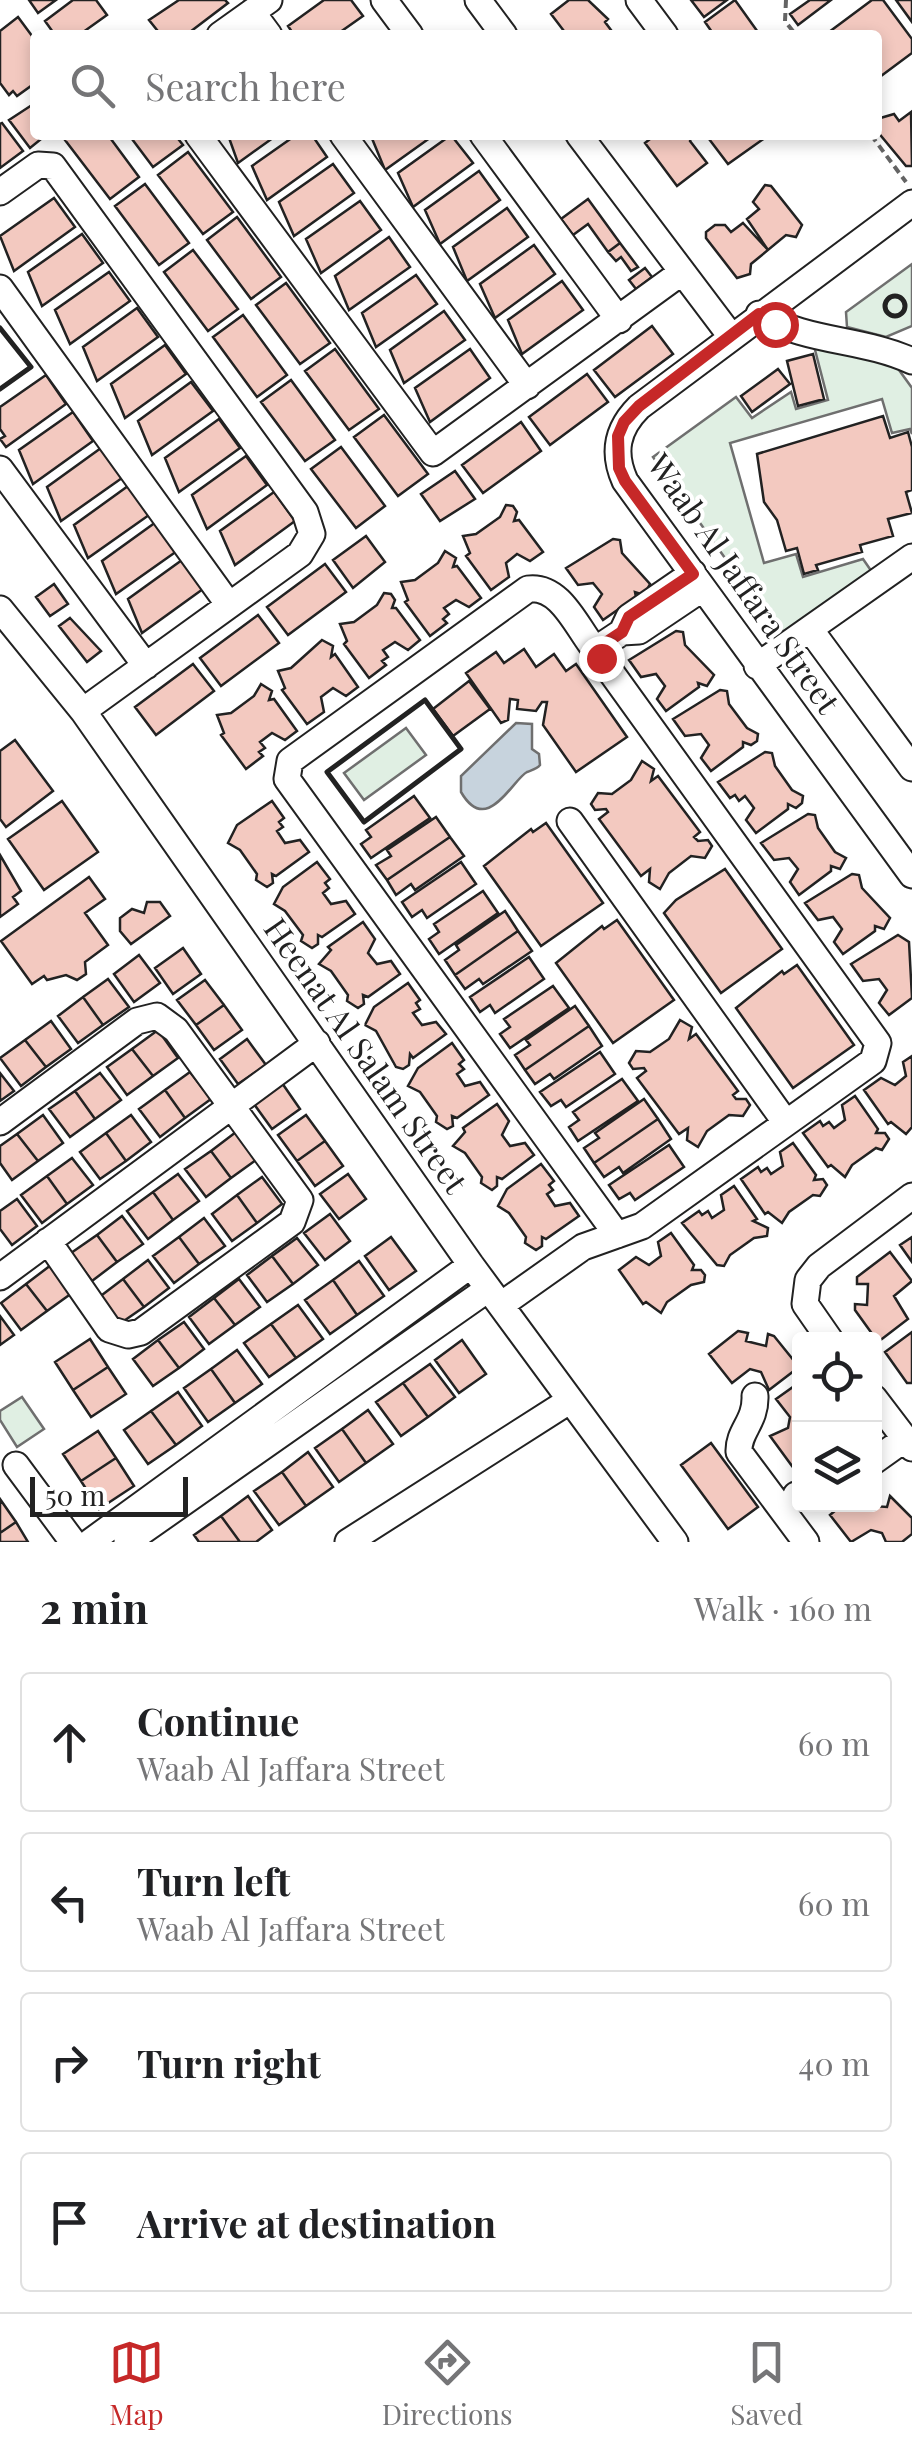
<!DOCTYPE html>
<meta charset="utf-8">
<style>
body{margin:0;font-family:"Playfair Display",serif;background:#f2f2f2;color:#202124}
.controls{position:absolute;right:30px;bottom:30px;display:grid;overflow:hidden;border-radius:10px;box-shadow:0 5px 15px #0003}
.controls button{width:90px;height:90px;display:grid;place-items:center;padding:0;border:0;border-bottom:2px solid #e0e0e0;background:#fff;color:#202124;font:50px sans-serif}
.scale{position:absolute;left:30px;bottom:25px;width:158px;box-sizing:border-box;padding-left:10px;border:5px solid #222;border-top:0;font-size:28px;line-height:35px;white-space:nowrap;color:#222;-webkit-text-stroke:8px #fff;paint-order:stroke}
.stop{position:absolute;width:30px;height:30px;margin:-22px;border:8px solid #c62828;border-radius:50%;background:#fff}
.stop.end{background:#c62828;border-color:#fff;box-shadow:0 2px 10px #0008}
.list{margin:0;padding:0;list-style:none}
h2{display:flex;justify-content:space-between;align-items:center;height:130px;margin:0;padding:0 40px;font-size:42px}
h2 small{font-size:32px;font-weight:400;color:#757577}
.list li{display:grid;grid-template-columns:65px 1fr auto;gap:30px;align-items:center;box-sizing:border-box;height:140px;margin:0 20px 20px;padding:0 20px;border:2px solid #e0e0e0;border-radius:10px}
.list b{display:block;font-size:38px;white-space:nowrap}
.list p{margin:0;font-size:32px;white-space:nowrap;color:#757577}
.list em{font-size:32px;font-style:normal;color:#757577}
.icon{flex:none;width:55px;height:55px;fill:none;stroke:currentColor;stroke-width:2;stroke-linecap:round;stroke-linejoin:round}
.map{position:relative;flex:none;width:912px;height:1542px;overflow:hidden}
.search{position:absolute;background:#fff;box-shadow:0 5px 15px #0003;left:30px;right:30px;top:30px;height:110px;display:flex;align-items:center;gap:25px;box-sizing:border-box;padding:0 35px;border-radius:10px;color:#757577;font-size:38px}
.sheet{height:770px;background:#fff}
nav{display:flex;justify-content:space-around;align-items:center;box-sizing:border-box;height:140px;border-top:2px solid #e0e0e0;background:#fff;font-size:28px;color:#757577}
nav a{display:grid;justify-items:center;gap:5px}
nav .on{color:#c62828}
.map>svg:first-child{display:block}
.green{fill:#e0efe3;stroke:#6f6f6f;stroke-width:2.5}
.water{fill:#c7d3dd;stroke:#6f6f6f;stroke-width:2.5}
.building{fill:#f3c9c0;stroke:#222;stroke-width:2.5}
.lines{fill:none;stroke-linecap:round;stroke-linejoin:round}
.minor-casing{stroke:#222;stroke-width:29}
.path{stroke:#646464;stroke-width:4;stroke-dasharray:8 5;stroke-linecap:butt}
.minor{stroke:#fff;stroke-width:25}
.wall{stroke:#222;stroke-width:5}
.route{stroke:#c62828;stroke-width:12}
.labels{text-anchor:middle;stroke-width:8;stroke-linejoin:round;paint-order:stroke}
.street-label{font-size:32px;fill:#222;stroke:#fff}
</style>
<div class="map">
<svg width="912" height="1542" viewBox="0 0 912 1542">
<rect width="100%" height="100%" fill="#fff"/>
<!-- green -->
<path class="green" d="M912,264v62l-26,11 -39,-10 -1,-15z
M814,346l77,13 21,29v46l-2,-5 -18,4 -10,-34 -152,44 34,120 32,-9 7,23 60,-18 9,13 -82,59h-13l-124,-174 83,-60 16,21 39,-26 5,17 32,-9z
M406,728l20,27 -62,45 -20,-27z
M22,1397l22,32 -27,18 -17,-27v-9z"/>
<!-- water -->
<path class="water" d="M516,723l16,1v25l7,5 1,11c-3,4 -8,5 -13,7 -15,8 -40,65 -66,20v-16z"/>
<!-- building -->
<path class="building" d="M29,0h27l-18,13z
M73,0h23l11,15 -28,20h-24l-10,-14z
M179,0h46l3,3 -42,32h-25l-12,-15z
M324,0h27l12,16 -27,19h-42l-6,-9z
M569,0h19l20,19 -3,3 9,12 -47,1 -16,-21z
M691,0h36l-23,17z
M735,0l25,35h-46l-9,-13z
M810,0h21l-33,25 -8,-11z
M872,0h11l29,39v14l-35,26v-44h-52z
M896,0h16v22z
M18,17l17,23v43l-18,13 -4,-5 -4,4 -9,-12v-52z
M35,103v32h11l-16,13 -21,-28z
M911,112l1,54h-6l-29,-35v-12l17,-5 5,7z
M2,123l21,28 -23,17v-44z
M72,135h36l31,42 -29,22 -45,-59z
M129,135h46l8,10 -30,22z
M228,135h49l-39,28z
M296,135h16l15,22 -60,43 -15,-34z
M434,135l-49,35 -14,-34 1,-1z
M451,135l22,28 -60,44 -15,-34z
M655,135h37l-2,6 17,22 -30,23 -32,-43z
M706,135h63l-41,29z
M188,152l45,60 -30,22 -45,-59z
M333,164l21,29 -60,43 -15,-34z
M479,171l21,29 -60,44 -15,-34z
M145,184l44,59 -30,22 -44,-59z
M765,185l6,1 31,39 -6,12 -10,-2 -18,15 -21,-31 12,-10 -6,-7z
M54,198l21,29 -61,44 -14,-35z
M588,199l32,44 -12,9 -20,-28 -15,11 -12,-16z
M360,201l21,29 -60,43 -15,-34z
M507,208l21,29 -61,44 -14,-34z
M237,217l44,60 -30,22 -44,-59z
M743,223l25,27 -17,14 -1,10 -13,4 -31,-40v-6l9,-7h10l6,7z
M82,234l21,29 -61,43 -14,-34z
M389,237l21,30 -61,43 -14,-34z
M620,243l18,24 -7,4 -10,-14 -5,4 -8,-9z
M534,245l21,29 -60,44 -15,-34z
M193,250l45,59 -30,22 -44,-59z
M645,268l7,9 -16,12 -7,-9z
M109,272l21,29 -60,43 -15,-34z
M416,275l21,29 -61,43 -14,-34z
M562,281l21,29 -61,44 -14,-34z
M286,283l44,60 -30,21 -44,-59z
M137,308l21,29 -61,44 -14,-34z
M444,311l21,29 -61,43 -14,-33z
M243,315l44,60 -30,22 -44,-60z
M652,326l21,28 -58,43 -21,-27z
M165,345l21,29 -61,44 -14,-34z
M335,349l44,60 -30,21 -44,-59z
M470,349l20,29 -60,44 -15,-34z
M813,354l11,45 -26,7 -11,-45z
M778,369l12,15 -38,28 -11,-16z
M587,374l21,28 -58,43 -21,-28z
M46,375l20,29 -60,43 -6,-8 5,-3 -5,-7v-22z
M291,380l44,60 -30,21 -44,-59z
M191,382l22,29 -61,44 -14,-34z
M73,412l20,29 -60,43 -14,-34z
M384,415l44,59 -30,22 -44,-59z
M883,416l7,22 18,-6 4,15v43l-6,2 6,21 -24,6 5,17 -33,9 2,7 -46,13 2,5 -14,4 -7,-26 -11,3 -9,-31 -13,-18 -7,-48z
M219,419l21,29 -61,44 -14,-34z
M521,422l20,29 -58,42 -21,-28z
M341,447l44,59 -29,22 -45,-59z
M101,448l21,30 -61,43 -14,-34z
M246,456l21,29 -60,44 -15,-34z
M455,471l20,28 -35,22 -19,-27z
M128,486l21,29 -61,43 -14,-33z
M274,492l21,29 -60,44 -15,-34z
M506,505l7,1 4,6 -3,9 5,-1 24,32 -13,9 -13,-7 -11,9 3,14 -18,13 -25,-34 4,-3 -7,-17 13,-2 24,-17z
M156,522l21,29 -61,43 -14,-33z
M366,536l19,26 -32,26 -20,-28z
M613,539l7,1 2,13 28,31 -6,11 -9,-3 1,5 -33,23 -9,-13 8,-13 -9,-11 -15,2 -12,-17z
M445,551l11,7 -3,9 4,-1 24,32 -12,9 -13,-7 -12,8 5,6 -6,5 4,4 -17,13 -25,-34 3,-2 -7,-18 14,-2 23,-17z
M182,560l21,29 -61,44 -14,-34z
M325,564l21,28 -58,43 -21,-28z
M54,584l14,20 -18,12 -14,-19z
M384,593l7,1 4,6 -3,8h4l24,32 -12,10 -13,-8 -12,8 5,7 -6,4 4,4 -17,13 -25,-34 3,-3 -7,-17 14,-2 23,-17z
M258,615l21,28 -58,43 -21,-28z
M70,618l31,33 -14,11 -28,-36z
M676,631l7,1 2,13 29,30 -7,11 -9,-3 1,4 -33,24 -9,-12 8,-13 -9,-12 -15,3 -12,-17z
M322,640l11,6 -2,11 4,-3 23,33 -12,9 -13,-8 -12,9 3,15 -17,12 -25,-34 3,-2 -7,-17 13,-3z
M524,649l12,18 18,-13 12,17 10,-7 51,73 -51,35 -33,-47 4,-23h-5l-6,9 -19,-2 1,-9 -8,-1 -2,21 -7,3 -35,-50 30,-21 8,11z
M193,664l21,27 -58,44 -21,-28z
M469,681l21,28 -37,27 -20,-27z
M261,684l11,7 -3,9 5,-1 23,32 -12,9 -13,-7 -12,9 5,6 -6,4 4,4 -17,13 -25,-34 3,-2 -7,-18 14,-2 23,-17z
M720,690l7,1 2,13 18,24 11,6 -1,7 -6,4 -8,-3v5l-32,24 -10,-13 8,-13 -8,-11 -16,2 -12,-17z
M15,740l38,51 -47,36 -6,-8v-68z
M765,752l7,1 3,13 17,24 11,6 -1,7 -6,5 -8,-4v5l-32,24 -10,-13 8,-12 -9,-12 -6,5 -4,-6 -5,3 -12,-16z
M642,761l12,8 -3,12 7,-5 42,56 -6,5 4,4 10,-1 4,6 -7,12 -14,-2 -22,17 -9,16 -11,-7 1,-13 -9,7 -42,-57 9,-7 -2,-3 -11,1 -4,-6 7,-11 14,1 19,-14z
M414,796l16,22 -59,40 -10,-14 10,-7 -5,-7z
M62,801l36,51 -54,38 -36,-51z
M272,801l12,17 -5,4 4,5 -6,4 8,12 15,-3 9,12 -33,24 -4,-2 1,9 -6,4 -11,-7 1,-6 -17,-24 -12,-7 9,-18z
M808,814l7,1 3,13 17,24 11,6 -6,11 -9,-3v5l-32,24 -9,-13 8,-13 -9,-11 -15,2 -13,-17z
M436,817l14,20 -63,43 -11,-15 15,-9 -4,-6z
M546,823l57,80 -62,43 -57,-80 47,-37 2,3z
M450,837l14,19 -49,34 -4,-6 -15,11 -9,-15z
M0,855l21,36 -8,6 5,7 -18,13z
M317,862l13,17 -5,4 4,5 -6,5 8,11 15,-3 9,13 -33,23 -4,-2v9l-6,4 -11,-7 2,-6 -18,-24 -11,-7 9,-17z
M461,862l15,22 -49,34 -5,-8 -10,7 -10,-15z
M725,869l57,80 -61,44 -57,-80 12,-13z
M852,874l7,1 3,13 28,30 -6,11 -9,-3v5l-32,23 -9,-12 8,-13 -9,-12 -15,3 -13,-17z
M89,877l16,22 -20,14 23,32 -23,17 1,12 -9,6 -11,-5 -19,5 -3,-4 -12,8 -31,-43z
M483,891l15,22 -59,41 -10,-15 10,-7 -5,-8z
M147,902h13l10,14 -39,28 -11,-13v-13l12,-9 12,4z
M505,911l13,20 -63,44 -10,-15 14,-10 -3,-5z
M617,920l57,80 -61,43 -57,-80 46,-37 2,3z
M363,922l12,17 -7,14 9,11 14,-3 9,13 -32,23 -5,-2 1,9 -6,4 -11,-7 1,-6 -17,-24 -12,-7 12,-14 -3,-3z
M518,931l14,20 -49,33 -4,-5 -14,10 -10,-14z
M898,935l11,7 3,56 -23,17 -10,-12 8,-13 -8,-11 -16,2 -12,-17z
M183,948l18,26 -28,20 -18,-26z
M139,955l21,28 -26,19 -20,-28z
M529,957l15,22 -49,34 -5,-8 -10,7 -10,-15z
M797,965l57,80 -61,43 -57,-80 46,-37 2,3z
M108,979l21,28 -26,18 -20,-28z
M205,980l19,25 -28,20 -19,-25z
M408,983l12,17 -4,3 4,6 -7,4 9,12 14,-3 10,12 -33,24 -3,-4 -1,11 -6,4 -7,-2 -20,-36 -11,-6 9,-18z
M553,986l16,22 -59,40 -10,-14 10,-7 -6,-8z
M83,997l20,28 -25,18 -20,-27z
M224,1005l18,25 -28,20 -18,-25z
M575,1006l14,20 -64,44 -10,-15 15,-10 -4,-5z
M680,1020l12,7 -3,12 7,-5 42,57 -5,4 3,4h10l4,6 -7,11 -14,-1 -22,16 -9,16 -11,-7 1,-12 -9,6 -42,-56 9,-7 -2,-3 -11,1 -4,-6 7,-12 14,1 19,-13z
M51,1021l20,28 -25,18 -21,-27z
M589,1026l13,20 -48,33 -4,-5 -15,10 -10,-14z
M158,1030l20,28 -25,18 -21,-27z
M247,1039l19,26 -28,19 -18,-25z
M25,1040l21,27 -25,19 -21,-28z
M452,1043l12,17 -5,4 5,5 -7,5 8,12 15,-4 9,13 -32,23 -5,-2 1,10 -6,3 -11,-7 1,-6 -17,-24 -12,-6 10,-18z
M132,1049l21,27 -26,19 -20,-28z
M600,1052l15,22 -49,33 -5,-7 -10,6 -11,-14z
M912,1056v71l-6,7 -15,-12 -3,2 -24,-34 17,-12 14,7 11,-9 -3,-14z
M190,1072l21,27 -26,19 -20,-28z
M0,1073l14,18 -14,10z
M100,1073l21,27 -26,19 -20,-28z
M622,1079l16,22 -60,40 -9,-14 10,-7 -6,-8z
M282,1083l18,26 -28,20 -18,-25z
M165,1090l20,28 -25,19 -21,-28z
M75,1091l20,28 -25,18 -21,-28z
M855,1096l23,33 -2,4h9l4,6 -7,11 -6,-2 -24,17 -7,12 -14,-12 -3,2 -25,-34 17,-12 3,5 6,-4 5,6 11,-8 -3,-15z
M644,1099l14,20 -64,44 -10,-15 15,-10 -4,-5z
M497,1104l12,17 -7,14 8,11 15,-3 9,12 -32,24 -5,-2v9l-5,4 -11,-7 1,-6 -17,-24 -12,-7 12,-14 -2,-4z
M43,1115l20,28 -25,18 -21,-27z
M131,1115l20,27 -25,19 -20,-28z
M306,1115l19,26 -28,20 -19,-26z
M658,1119l13,20 -48,34 -4,-6 -15,10 -10,-14z
M236,1132l20,28 -25,18 -20,-27z
M106,1133l20,28 -26,18 -20,-27z
M17,1134l21,27 -26,19 -12,-17v-17z
M325,1141l18,25 -28,20 -18,-25z
M793,1143l23,32 -2,5 9,-1 4,6 -7,11 -7,-1 -24,17 -7,11 -14,-11 -3,2 -24,-35 17,-12 3,5 6,-4 4,6 12,-8 -3,-14z
M669,1145l15,22 -49,33 -5,-7 -11,6 -10,-14z
M211,1151l20,27 -25,19 -21,-28z
M72,1158l21,27 -26,19 -20,-28z
M541,1164l13,17 -5,4 4,5 -6,4 8,12 15,-3 9,13 -33,23 -4,-2v9l-6,4 -11,-7 1,-6 -17,-24 -11,-7 9,-17z
M178,1174l21,27 -26,19 -20,-28z
M348,1174l18,25 -27,20 -19,-25z
M47,1176l20,28 -25,19 -21,-28z
M262,1177l20,27 -25,19 -20,-28z
M734,1186l23,33 -4,2 15,7 -1,8 -13,2 -24,17 -6,11 -7,-1 -35,-42 17,-12 3,4 6,-4 4,7 12,-8 -3,-15z
M153,1192l20,28 -25,19 -21,-28z
M237,1195l20,28 -25,18 -20,-27z
M17,1199l20,27 -25,19 -12,-16v-18z
M330,1214l20,27 -25,19 -21,-27z
M122,1216l21,28 -26,18 -20,-27z
M204,1218l21,28 -26,18 -20,-27z
M671,1233l23,32 -2,5h9l4,5 -1,7 -13,3 -24,17 -6,11 -15,-11 -3,2 -24,-34 17,-13 13,8 12,-9 -3,-14z
M97,1235l20,27 -25,19 -21,-28z
M179,1237l20,27 -25,19 -21,-27z
M391,1237l25,34 -27,19 -24,-34z
M912,1237v25l-12,-17z
M297,1238l21,27 -25,19 -21,-28z
M890,1252l22,29 -18,15 14,23 -30,23 -23,-32v-6l12,1 1,-21h-11v-7z
M272,1256l21,28 -26,18 -20,-27z
M148,1260l21,28 -25,19 -21,-28z
M359,1261l25,35 -27,19 -24,-35z
M51,1265l21,28 -25,18 -21,-27z
M123,1279l21,28 -26,18 -20,-27z
M239,1279l21,28 -25,18 -21,-27z
M333,1280l24,35 -27,19 -25,-34z
M26,1284l21,27 -26,19 -20,-27z
M214,1298l21,27 -26,19 -20,-27z
M298,1305l25,34 -27,19 -25,-34z
M0,1316l14,19 -14,10z
M184,1322l20,27 -25,19 -21,-28z
M271,1324l25,34 -27,19 -25,-34z
M738,1331l10,2 -2,8 20,5 2,-12 6,2 25,31 -30,23 -8,-18 -11,-3 -18,14 -23,-29z
M912,1332v51h-5l-22,-31z
M90,1339l18,28 -35,23 -18,-28z
M158,1340l21,28 -26,18 -20,-27z
M462,1340l24,34 -27,19 -24,-33z
M237,1350l25,34 -27,19 -24,-34z
M430,1364l25,33 -27,20 -25,-34z
M108,1367l18,27 -35,23 -18,-27z
M211,1369l24,34 -27,19 -24,-34z
M800,1382v79l-8,5 -22,-30 18,-8 2,-11 -14,-18z
M403,1383l25,34 -27,19 -25,-34z
M178,1392l24,34 -26,19 -25,-34z
M368,1410l25,34 -27,19 -24,-34z
M151,1411l25,34 -28,19 -24,-34z
M342,1429l24,34 -27,19 -24,-34z
M98,1431l18,27 -35,23 -18,-27z
M711,1443l47,64 -30,22 -47,-64z
M308,1452l25,35 -27,19 -24,-34z
M116,1458l18,28 -35,23 -18,-28z
M282,1472l24,34 -27,19 -25,-34z
M248,1496l24,34 -16,12h-16l-19,-26z
M890,1496l22,22v16l-10,8h-16l-4,-9 -11,-3 -20,12 -21,-27 13,-11 44,3z
M0,1499l16,23 -16,11z
M221,1516l19,26h-41l-5,-7z
M16,1522l12,20h-28v-9z"/>
<g class="lines">
<!-- minor casing -->
<g class="minor-casing">
<path id="minor" d="M384,0l26,35
M478,0l26,35
M639,0l26,35
M252,12l17,23
M220,35l49,-35
M198,135l235,318 249,-181
M343,135l184,251
M483,135l136,185
M579,135l151,200
M0,192l38,-27 15,1 252,346 7,22 -12,20 -217,157
M912,203l-273,204c-22,22 -27,45 -14,74l287,394
M0,288l229,317
M759,314c49,29 103,24 153,47
M0,469l146,197
M0,609l83,102 388,554 204,277
M622,632l17,-1 64,-43
M812,632l100,136
M595,650l27,-18 7,-15 64,-44
M757,666l155,-109
M570,821l216,302
M0,1122l137,-101 20,-5 19,14 124,170 -8,22 -151,110 -13,3 -19,-6 -61,-88
M0,1277l317,-234
M501,1305l82,-58 59,-21 231,-165 5,-18 -288,-400c-16,-22 -32,-58 -62,-54l-238,172 -3,18 330,456
M830,1340l-25,-36 3,-24 11,-14 93,-70
M755,1396c1,26 -17,35 -16,56l67,90
M874,1398l38,50
M874,1461l31,-22
M16,1465l57,77
M796,1495h4
M90,1542l381,-277
M127,1542l361,-253
M348,1542l221,-141"/>
</g>
<!-- path -->
<path class="path" d="M786,0l-1,21 11,14
M871,135l35,47"/>
<!-- minor -->
<use href="#minor" class="minor"/>
<!-- wall -->
<path class="wall" d="M885 306a10 10 0 1 1 20 0a10 10 0 1 1-20 0Z
M0,328l31,39 -31,22
M425,700l36,49 -97,73 -37,-50z"/>
</g>
<g class="lines">
<!-- route -->
<path class="route" d="M601,658l-6,-8 27,-18 7,-15 64,-43 -68,-93 -6,-13 -1,-32 6,-14 15,-16 120,-92 16,10"/>
</g>
<g class="labels">
<!-- street labels -->
<g class="street-label">
<text transform="translate(743 584) rotate(55)" y="11">Waab Al Jaffara Street</text>
<text transform="translate(365 1056) rotate(55)" y="11">Heenat Al Salam Street</text>
</g>
</g>
</svg>
<div class="controls">
<button><svg class="icon" aria-label="locate" viewBox="0 0 24 24"><circle cx="12" cy="12" r="6"/><path d="M12 2v4M12 18v4M2 12h4M18 12h4"/></svg></button>
<button><svg class="icon" aria-label="layers" viewBox="0 0 24 24"><path d="M12 4l9 5-9 5-9-5zM3 14l9 5 9-5"/></svg></button>
</div>
<div class="scale">50 m</div>
<div class="stop" style="left:775px;top:324px"></div>
<div class="stop end" style="left:601px;top:658px"></div>
<div class="search"><svg class="icon" aria-label="search" viewBox="0 0 24 24"><circle cx="10" cy="10" r="6"/><path d="M15 15l6 6"/></svg>Search here</div>
</div>
<section class="sheet">
<h2>2 min<small>Walk · 160 m</small></h2>
<ul class="list">
<li><svg class="icon" aria-label="ahead" viewBox="0 0 24 24"><path d="M12 20V5M6 11l6-6 6 6"/></svg><div><b>Continue</b><p>Waab Al Jaffara Street</p></div><em>60 m</em></li>
<li><svg class="icon" aria-label="left" viewBox="0 0 24 24"><path d="M17 20v-9H6M10 6l-5 5 5 5"/></svg><div><b>Turn left</b><p>Waab Al Jaffara Street</p></div><em>60 m</em></li>
<li><svg class="icon" aria-label="right" viewBox="0 0 24 24"><path d="M7 20v-9h11M14 6l5 5-5 5"/></svg><div><b>Turn right</b></div><em>40 m</em></li>
<li><svg class="icon" aria-label="arrive" viewBox="0 0 24 24"><path d="M6 21V4h12l-3 4 3 4H6"/></svg><div><b>Arrive at destination</b></div></li>
</ul>
</section>
<nav>
<a class="on"><svg class="icon" aria-label="map" viewBox="0 0 24 24"><path d="M3 6l6-2 6 2 6-2v14l-6 2-6-2-6 2zM9 4v14M15 6v14"/></svg>Map</a>
<a><svg class="icon" aria-label="directions" viewBox="0 0 24 24"><path d="M12 3l9 9-9 9-9-9zM9 14v-3h6M13 9l2 2-2 2"/></svg>Directions</a>
<a><svg class="icon" aria-label="saved" viewBox="0 0 24 24"><path d="M7 4h10v16l-5-4-5 4z"/></svg>Saved</a>
</nav>
